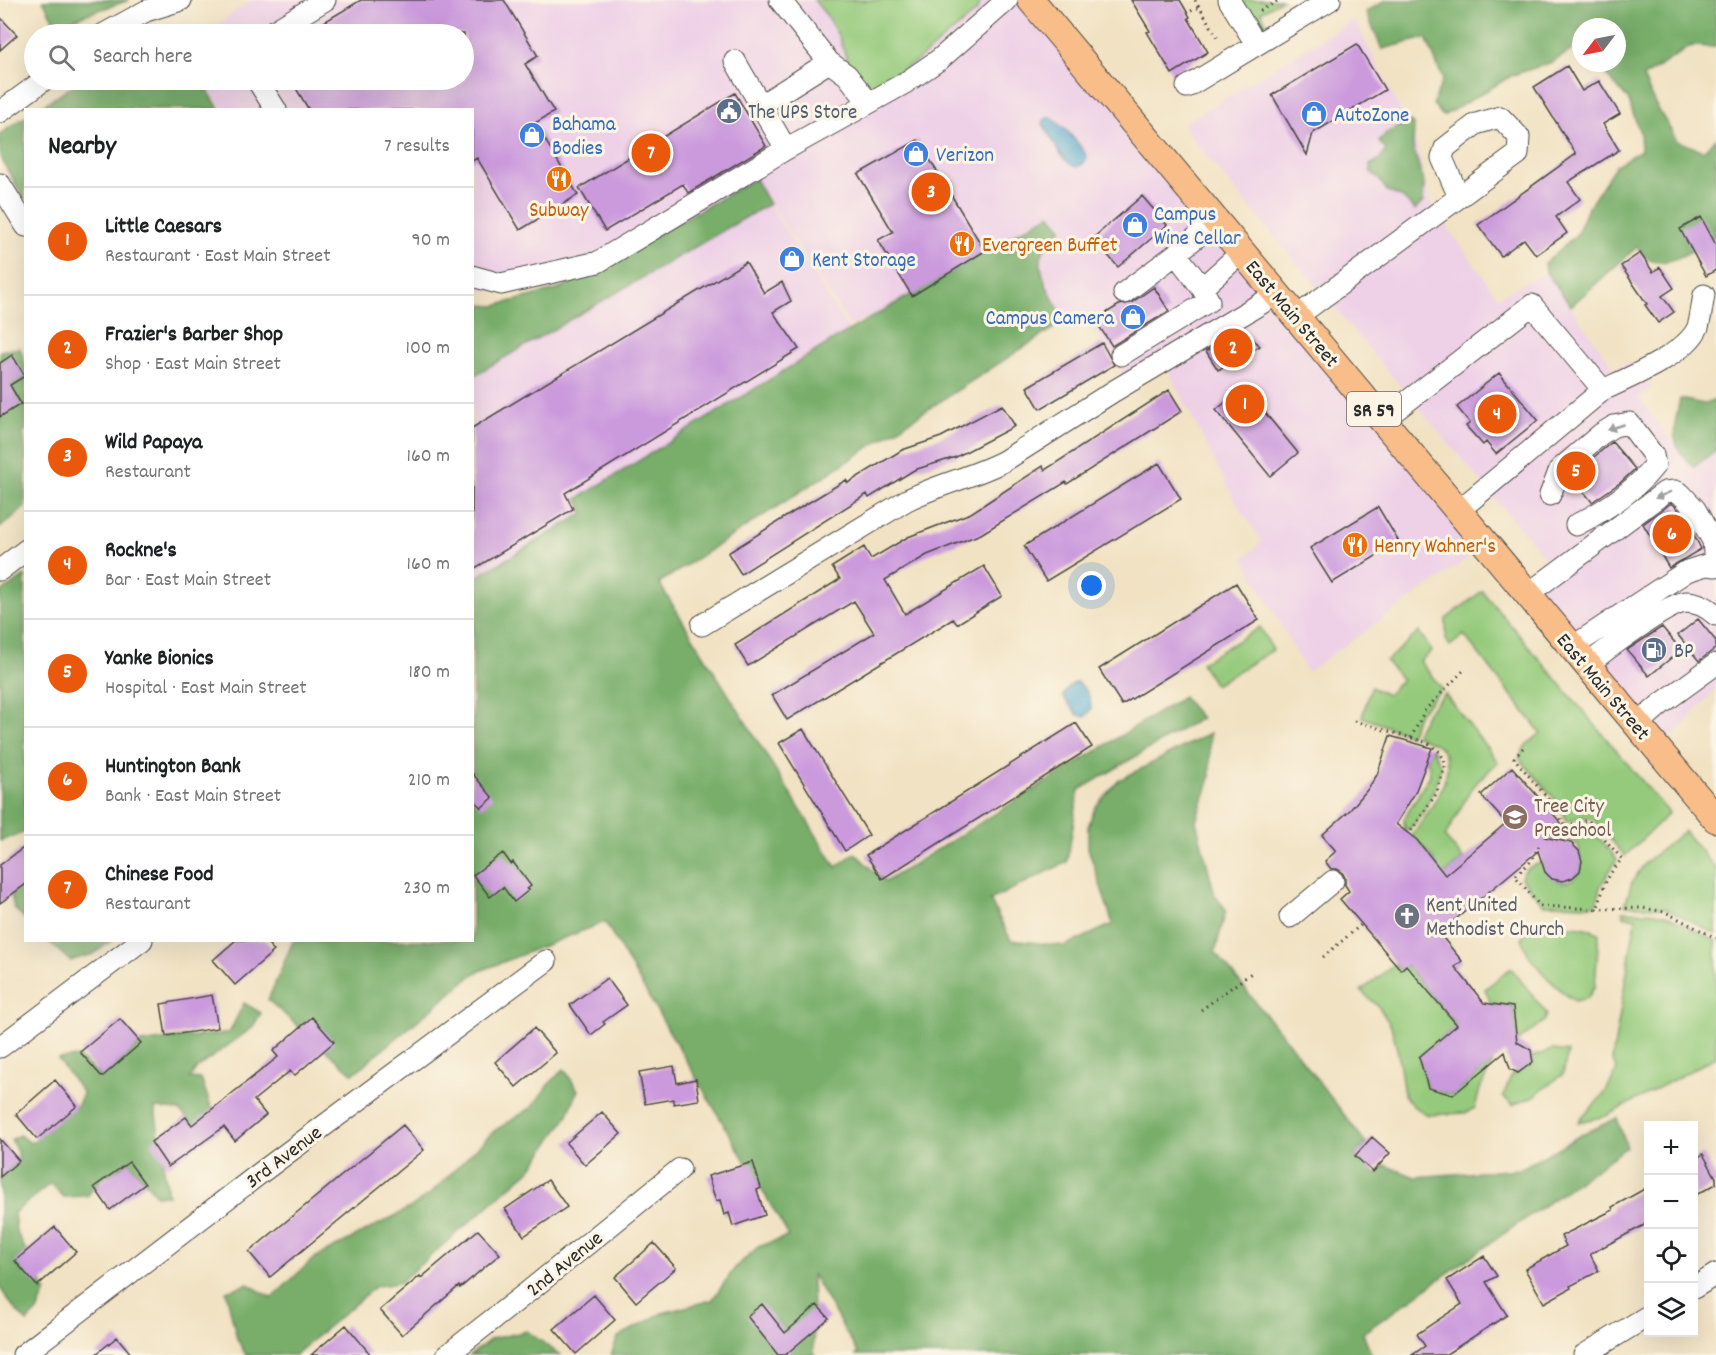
<!DOCTYPE html>
<meta charset="utf-8">
<style>
body{margin:0;font-family:Dekko,sans-serif;background:#f2f2f2;color:#202124}
.controls{position:absolute;right:18px;bottom:18px;display:grid;overflow:hidden;border-radius:0px;box-shadow:0 6px 24px #0002}
.controls button{width:54px;height:54px;display:grid;place-items:center;padding:0;border:0;border-bottom:2px solid #e0e0e0;background:#fff;color:#202124;font:30px sans-serif}
.compass{position:absolute;left:1572px;top:18px;width:54px;height:54px;border-radius:50%;background:#fff;box-shadow:0 6px 24px #0002;rotate:238deg}
.you{position:absolute;left:1092px;top:586px;width:21px;height:21px;margin:-15px;border:4px solid #fff;border-radius:50%;background:#1a73e8;box-shadow:0 0 0 9px #1a73e833}
.badge{display:grid;place-items:center;width:39px;height:39px;border-radius:50%;background:#ea580c;color:#fff;font-size:20px;font-weight:700}
.pin{position:absolute;translate:-50% -50%;border:3px solid #fff;box-shadow:0 2px 6px #0006}
.list{margin:0;padding:0;list-style:none}
h2{display:flex;justify-content:space-between;align-items:center;height:78px;margin:0;padding:0 24px;font-size:26px}
h2 small{font-size:20px;font-weight:400;color:#757577}
.list li{display:grid;grid-template-columns:39px 1fr auto;gap:18px;align-items:center;box-sizing:border-box;height:108px;padding:0 24px;border-top:2px solid #e0e0e0}
.list b{display:block;font-size:22px;white-space:nowrap}
.list p{margin:0;font-size:20px;white-space:nowrap;color:#757577}
.list em{font-size:20px;font-style:normal;color:#757577}
.icon{flex:none;width:33px;height:33px;fill:none;stroke:currentColor;stroke-width:2;stroke-linecap:round;stroke-linejoin:round}
.map{position:relative;flex:none;width:1716px;height:1355px;overflow:hidden}
.search{position:absolute;background:#fff;box-shadow:0 6px 24px #0002;left:24px;top:24px;width:450px;height:66px;display:flex;align-items:center;gap:15px;box-sizing:border-box;padding:0 21px;border-radius:33px;color:#757577;font-size:22px}
.panel{position:absolute;background:#fff;box-shadow:0 6px 24px #0002;left:24px;top:108px;width:450px;height:834px;border-radius:0px}
.map>svg:first-child{display:block}
.built{fill:#eed0e7}
.green{fill:#95ca7b;stroke:#607a53;stroke-width:1.5}
.forest{fill:#78ae6b;stroke:#526c4b;stroke-width:1.5}
.water{fill:#52a7ce;stroke:#3e697c;stroke-width:1.5}
.building{fill:#cb9add}
.lines{fill:none;stroke-linecap:round;stroke-linejoin:round}
.minor-casing{stroke:#494642;stroke-width:23}
.major-casing{stroke:#494642;stroke-width:29}
.path{stroke:#494642;stroke-width:3;stroke-dasharray:1.5 4.5;stroke-linecap:butt}
.minor{stroke:#fff;stroke-width:21}
.major{stroke:#f8bd89;stroke-width:27}
.oneway{fill:#a0a0a0}
.labels{text-anchor:middle;stroke-width:6;stroke-linejoin:round;paint-order:stroke}
.shield{fill:#fcf5e5;stroke:#6a6863;stroke-width:1.5}
.shield-label{font-size:20px;font-weight:bold;fill:#2b2b2b}
.service-label{font-size:21px;fill:#4e5e75;stroke:#fcf5e5;text-anchor:start}
.shop-label{font-size:21px;fill:#366cbe;stroke:#fcf5e5;text-anchor:start}
.food-label{font-size:21px;fill:#c56008;stroke:#fcf5e5;text-anchor:start}
.street-label{font-size:21px;fill:#2b2b2b;stroke:#fcf5e5}
.education-label{font-size:21px;fill:#785e54;stroke:#fcf5e5;text-anchor:start}
.worship-label{font-size:21px;fill:#5b616d;stroke:#fcf5e5;text-anchor:start}
</style>
<div class="map">
<svg width="1716" height="1355" viewBox="0 0 1716 1355">
<rect width="100%" height="100%" fill="#fcf5e5"/>
<filter id="ink" filterUnits="userSpaceOnUse"><feTurbulence type="fractalNoise" baseFrequency=".0167" numOctaves="2"/><feDisplacementMap in="SourceGraphic" scale="12" xChannelSelector="R" yChannelSelector="G"/><feConvolveMatrix kernelMatrix="1 2 1 2 8 2 1 2 1" color-interpolation-filters="sRGB"/></filter>
<filter id="wash" filterUnits="userSpaceOnUse"><feTurbulence type="fractalNoise" baseFrequency=".008" numOctaves="4" result="noise"/><feDisplacementMap in="SourceGraphic" scale="24" xChannelSelector="R" yChannelSelector="G"/><feGaussianBlur stdDeviation="1.35" result="paint"/><feColorMatrix in="noise" values="0 0 0 0 0 0 0 0 0 0 0 0 0 0 0 0 0 1.4 0 .05"/><feComposite in="paint" operator="in"/></filter>
<g filter="url(#wash)">
<rect width="100%" height="100%" fill="#f1e2c3"/>
<!-- built -->
<path class="built" d="M251,0h780l456,545 -180,127 -63,-114 18,-16 -29,-45 -71,-139 -37,19 -5,-10 -40,-56 -14,9 -11,-15 -12,-33 -1,-20 19,-24 -211,98 -95,-147 -205,111 -77,1 -1,-181 -250,-1 -19,-29h261v-46h-260z
M1354,19l62,123 14,61 68,94 48,-25 68,96 19,-6 19,25 -13,11 49,65 6,4 22,-17v239l-34,38 -25,21 -134,-160 27,-24 -357,-424 -10,-16z
M769,204l80,127 -271,167 7,14 -112,67 -1,-205z"/>
<!-- green -->
<path class="green" d="M814,0h167l-4,11 -60,50 -47,27 -20,-20 -11,-31 -12,-21z
M1238,0h44l-21,12 6,12 -9,3 -6,-4z
M1482,591l187,222 -44,43 -32,-37 -10,-2 -16,5 -8,-18 -40,-46 7,-13 15,-12 -77,-98 -14,11 -4,-6v-21z
M1260,627l13,23 -58,35 -14,-22z
M1419,632l13,19 -12,10 22,28 -23,24 -9,22 -48,-18 9,-30 16,8 15,-15 -16,-19z
M1445,694l53,68 -26,25 -27,50 18,22 -20,17c-7,-15 -18,-29 -31,-40 13,-19 54,-70 25,-91 -6,-4 -15,-6 -22,-10l12,-23z
M1432,748l9,19c-5,19 -18,54 -36,65l-1,-13 26,-44 -2,-15z
M1577,826h12l28,33 -17,28 -3,15 -4,3 -50,-1 -22,-26 2,-5 7,-6 12,-5c6,19 28,29 38,8 4,-8 -1,-16 -1,-24l-9,-7 -15,-2z
M1684,831l32,38v65l-51,-26 -40,-3 7,-23 13,-19z
M1623,911l25,1 18,3 50,26v116l-110,59 -28,6 27,-29 12,-23 -5,-10 24,-142 -13,-2z
M1540,924l43,3 16,6 -4,53 -7,12 -13,3c-18,-12 -50,-42 -53,-63l8,-9z
M1395,964l6,6 5,-5 51,60 -38,32 9,31 25,7 40,-33 -13,27 -5,19 -10,5 -37,2 -15,-9 -9,-11 -6,-42 -7,-27 -12,-19 -18,-16z
M1511,968l36,46 -2,6 -28,22 -4,-35 -22,-3 -6,-15z
M1552,1050l16,2 -5,22 -31,23 -19,8 -10,-8 8,-21 21,-14v-5z"/>
<!-- forest -->
<path class="forest" d="M43,0h87l-46,15 -27,12z
M1386,0h330v47l-25,-1 -48,31 11,25 23,39 26,10 13,-12v97c-16,9 -47,33 -66,24 -5,-3 -9,-9 -13,-13l-66,59 -25,-34 -1,-9 32,-29 11,-26 28,-43 25,-15 -1,-17 -12,-34 -33,-36h22v-36h-36v9l-10,15 -19,11 -39,13 -70,41 -10,-12 10,-25 -17,-41 -44,11 -16,-37z
M82,80h120l17,29h-182z
M25,117v83l-25,-43v-23z
M1410,121l4,5 -1,21 11,36 -1,19 -8,8 -12,-12 -16,-7 -9,-13 -7,-6 -1,-7 9,-5 7,-10 -7,-8 7,-9z
M755,179l14,25 -296,172 -1,-72 22,2 65,-17z
M1050,214l12,14c-6,7 -14,15 -18,22 -11,18 11,55 22,70l-407,263 177,284 19,-14 30,29 298,-185 18,21 -122,72 -12,72 -77,38 21,40 54,6 48,-22 -25,-76v-21l4,-12 5,-10 22,-25 91,-47v45l-14,43 19,74 11,15 -11,42 73,90 78,101 -11,13 21,18 8,-9 31,12 105,-8 61,-34 36,-17 10,29 -264,186 9,22h-516l2,-2 -46,-79 2,81h-203l7,-18 44,-24 50,-13 23,-32 23,-21 31,-11 -184,-314 -130,51 -122,101 -85,-74 25,-59 179,-1 1,-361 111,-66 -7,-14 266,-165z
M20,348l6,19v63l-3,3 3,21 -1,53 -25,21v-177z
M1680,399l24,5 12,-4v50l-22,17c-27,-22 -20,-39 -14,-68z
M25,576v256l-25,9v-248z
M25,884v35l-11,-11 -3,-13z
M48,941h63l-18,13 -23,7z
M244,1003l17,10 -9,15 -55,40 -7,10 11,1 16,44 -16,10 -22,-23 -24,-2 13,87h-12l-27,-33 -28,17 -14,17 -24,1 -12,-14 -37,30 2,18 30,60 -9,21 -10,10 -13,-14 -14,-20v-111l19,-16 -1,-7 -7,-14 8,-5 12,8 46,-37 6,-12c-7,-13 -18,-22 -25,-35l20,-2 24,20 39,-34 43,-6 45,-4z
M564,1069l14,21 -11,27 -36,52 -132,114 -23,3 -81,69h-49l-9,-16 -11,-48 22,-7 24,14 42,-40 94,-49 22,-15 64,-63 37,-23 19,-25z
M527,1331l33,24h-90l21,-16z"/>
<!-- water -->
<path class="water" d="M1050,117c12,8 32,28 37,41l-4,6 -7,3c-17,-7 -23,-29 -33,-43l2,-5z
M1077,682c10,7 15,16 14,28l-6,7 -9,-3c-4,-9 -11,-12 -13,-18l6,-10z"/>
<g id="blocks">
<!-- building -->
<path class="building" d="M361,0h143l34,56 -13,8 29,48 -19,11 43,72 -58,35 -43,-72 -5,3v-51h-163l-18,-30h173v-46h-160z
M1131,0h49l10,17 -2,1 20,34 -36,22 -25,-42 3,-1z
M0,17l17,18 -17,15z
M1357,44l28,46 -72,43 -6,22 -35,-60z
M1567,66l15,25 17,-10 21,33 -17,10 16,26 -51,32 12,17 -24,18 11,16 -31,22 -12,-16 -23,17 -23,-31 98,-71 -42,-67z
M735,93l31,53 -78,47 -5,-9 -78,47 -26,-43z
M918,140l67,111 -73,45 -34,-56 15,-8 -35,-58z
M1142,196l25,29 -49,42 -25,-29z
M1701,217l15,28v25l-10,6 -26,-47z
M1640,253l13,19 7,-5 14,21 -12,8 12,16 -16,11 -13,-18 2,-1 -26,-38z
M746,262l18,31 18,-11 9,19 -18,11 26,37 -234,144 8,16 -101,61v-142z
M1154,287l15,24 -57,35 -17,-26 24,-15 12,-2z
M1243,329l17,17 -42,24 -12,-19z
M1102,343l12,22 -74,44 -13,-22z
M12,355l13,21 -15,9 11,19 -21,13v-54z
M1499,373l39,47 -42,34 -10,-12 -3,3 -17,-19 4,-3 -13,-16z
M1244,387l54,66 -28,23 -54,-66z
M1169,390l13,21 -115,73 -1,-2 -85,52 -54,21 -42,25 20,34 79,-48 18,30 -45,28 -4,-5 -166,101 -15,-25 102,-62 -20,-32 -106,65 -13,-21 105,-66 -8,-12 32,-20 7,12 37,-22 63,-24 72,-47 2,4z
M1002,405l13,21 -59,31 -42,13 -45,28 -2,-4 -126,80 -13,-21 75,-47 43,-26 2,3 54,-33 39,-13z
M1612,442l23,27 -14,13 -29,20 -21,-26z
M1159,463l22,36 -135,82 -22,-35z
M1670,504h3l12,13 16,32 -32,19 -26,-44z
M1378,507l21,35 -67,41 -22,-35z
M1236,583l23,37 -137,85 -23,-36z
M1698,619l18,22v7l-17,13 -21,-26z
M1662,627l19,23 -32,26 -22,-26z
M1076,723l16,24 -210,132 -16,-24z
M803,729l66,106 -24,16 -66,-108z
M1390,736l42,12 -17,45 -19,31 21,16 28,35 61,-52 -25,-28 31,-28 49,56 -16,14 26,6 8,8 3,10 -2,10 -8,7 -9,3 -11,-2 -7,-7 -7,-21 -99,82 23,28 -7,6 29,36 29,4 4,35 14,8 1,7 1,5 -15,11 -8,-4 -5,-17 -52,43 -25,-7 -9,-31 38,-32 -51,-60 -5,5 -61,-71 9,-8 -4,-6v-7l-3,-6 -5,-3h-6l-6,-8 11,-10 -14,-16 28,-25 17,-20 10,-15z
M472,773l21,25 -12,10 -9,-11z
M26,846v38l-26,19v-38z
M503,853l8,11 2,-2 18,24 -4,3 2,1 -15,12 -11,-15 -13,10 -17,-22z
M236,940h29l9,11 -39,34 -22,-25z
M607,978l20,27 -24,17 2,2 -14,11 -21,-30z
M212,995l6,33 -52,8 -5,-32z
M312,1017l22,25 -40,34 -4,-5 -36,29 12,15 -31,26 -11,-14 -56,40 -17,-25 35,-25 6,8 86,-68 -5,-6z
M120,1019l21,24 -39,34 -22,-25z
M534,1028l22,25 -40,34 -21,-25z
M674,1066l3,17 19,-4 3,21 -25,4 -1,-5 -28,5 -6,-32z
M55,1080l22,26 -40,33 -21,-25z
M602,1112l19,22 -36,31 -19,-22z
M403,1125l21,25 -154,127 -21,-25z
M1372,1137l18,16 -17,19 -18,-16z
M0,1139l19,22 -19,16z
M1703,1154l13,24v6l-22,12v-36z
M129,1162l16,22 -35,26 -16,-23z
M753,1162l8,26 -4,2 8,25 -32,11 -4,-13 -5,2 -4,-15 -4,1 -8,-25z
M548,1180l19,27 -43,29 -19,-27z
M1648,1187v36l-58,31 9,17 -29,15 1,2 -27,15 -19,-34 41,-23 -5,-10 52,-26 -1,-3z
M55,1227l21,25 -39,34 -22,-25z
M478,1230l22,24 -40,34 -1,-2 -57,49 -22,-25 40,-34 1,2z
M654,1243l22,25 -40,34 -21,-25z
M1484,1256l13,20 -11,6 21,33 -62,40h-33l13,-9 -8,-12 45,-30 -15,-24z
M594,1295l21,25 -39,34 -22,-25z
M762,1304l23,29 32,-28 12,13 -44,37h-7l-31,-39z
M346,1325l25,30h-60z
M117,1337l15,18h-37z"/>
</g>
</g>
<g filter="url(#ink)">
<use href="#blocks" fill-opacity="0" stroke="#494642" stroke-width="1.5"/>
<g class="lines">
<!-- minor casing -->
<g class="minor-casing">
<path id="minor" d="M780,0l49,62 18,13 22,28
M1229,0l27,44
M104,34l42,-23 35,-11
M269,34l56,-34
M735,61l51,88
M257,80l19,30
M1187,87l143,-87
M761,105l68,-43
M0,112l44,-32
M0,184l26,42
M1176,254l40,-33
M472,276l29,8 97,-22 188,-113 119,-66 35,-24 67,-59
M1124,293l52,-39 26,34
M1296,317l222,-163 1,-17 -19,-20 -24,7 -31,24 -3,10 17,39
M1121,355l88,-54 -7,-13 40,-36
M1603,390c25,-12 84,-36 95,-63 3,-10 4,-22 6,-32
M1383,420l149,-115 71,85 -145,121
M1550,495l10,-26 41,-35 13,-8 15,-3 24,32 2,10c-20,26 -51,46 -79,60
M0,570l26,-20
M1528,594l137,-102 10,-1 6,3 14,15 18,32 2,24
M702,625l205,-125c32,-16 66,-23 97,-39l110,-70 163,-97
M1572,647l115,-76 19,-6 10,1
M1587,665c16,-13 81,-62 99,-63 11,0 22,6 30,13
M1637,725l24,-21 55,-40
M1290,917l43,-36
M0,1047l142,-107
M1694,1288l22,-14
M23,1355l236,-181 287,-213
M447,1355l82,-64 151,-122
M1584,1355l64,-39"/>
</g>
<!-- major casing -->
<g class="major-casing">
<path id="major" d="M1031,0l685,819"/>
</g>
<!-- path -->
<path class="path" d="M1195,0l25,41
M1191,11l8,-4
M1260,11l19,-11
M1354,721l74,22 12,9 6,12 -10,30 -27,40
M1411,738l14,-28 38,-39
M1523,748l-9,10 40,48 11,20
M1539,846l-9,16 -15,14 25,30 56,3c5,-6 4,-11 7,-19 3,-12 11,-22 19,-31l-34,-39 -23,6 -16,11
M1596,909l47,-1 22,4 51,26
M1323,957l39,-33
M1201,1010l53,-39"/>
<!-- minor -->
<use href="#minor" class="minor"/>
<!-- major -->
<use href="#major" class="major"/>
</g>
<!-- one-way arrows -->
<defs><path id="oneway-solid" d="M-6-.8H1V-3.2L6.5 0L1 3.2V.8H-6Z" transform="scale(1.5)"/></defs>
<g class="oneway">
<use href="#oneway-solid" transform="translate(1616 427) rotate(161)"/>
<use href="#oneway-solid" transform="translate(1663 495) rotate(157)"/>
</g>
</g>
<!-- icons -->
<defs>
<g id="civic-disc" transform="scale(1.35)"><circle r="9.5" fill="#5c6f8a" stroke="#fcf5e5"/><path d="M-.6-6.5H3V-4.5H.6V-3L4-1V1h2V6H-6V1h2V-1L-.6-3ZM-1.2 2.5V6h2.4V2.5Z" fill="#fff"/></g>
<g id="shop-disc" transform="scale(1.35)"><circle r="9.5" fill="#3f7fe0" stroke="#fcf5e5"/><path d="M-5-2.5h2.3a2.7 3.5 0 0 1 5.4 0H5L5.5 6h-11ZM-1.5-2.5h3a1.5 2.3 0 0 0-3 0Z" fill="#fff"/></g>
<g id="restaurant-disc" transform="scale(1.35)"><circle r="9.5" fill="#e8710a" stroke="#fcf5e5"/><path d="M-5-6h1v4h1v-4h1v4h1v-4h1v5L-1.5 .5V6h-2V.5L-5-1ZM5-6V6H3V1.5H1.5Q1.5-4 5-6Z" fill="#fff"/></g>
<g id="fuel-disc" transform="scale(1.35)"><circle r="9.5" fill="#5c6f8a" stroke="#fcf5e5"/><path d="M-5.5-6h7V0h2V4h1.3V-2.5L3-4.5l.8-.8L6-3V5H2.5V1h-1V6h-7ZM-4.2-4.7v3.2H.2V-4.7Z" fill="#fff"/></g>
<g id="school-disc" transform="scale(1.35)"><circle r="9.5" fill="#8d6e63" stroke="#fcf5e5"/><path d="M0-5L7-2L0 1L-7-2ZM-4 1L0 2.5L4 1V4Q0 6-4 4Z" fill="#fff"/></g>
<g id="church-disc" transform="scale(1.35)"><circle r="9.5" fill="#6b7280" stroke="#fcf5e5"/><path d="M-1.2-6h2.4v3.5h3.3v2.4h-3.3V6h-2.4V-.1h-3.3v-2.4h3.3Z" fill="#fff"/></g>
</defs>
<g fill-rule="evenodd">
<use href="#civic-disc" x="729" y="111"/>
<use href="#shop-disc" x="1314" y="114"/>
<use href="#shop-disc" x="532" y="135"/>
<use href="#shop-disc" x="916" y="154"/>
<use href="#restaurant-disc" x="559" y="179"/>
<use href="#shop-disc" x="1135" y="225"/>
<use href="#restaurant-disc" x="962" y="244"/>
<use href="#shop-disc" x="792" y="259"/>
<use href="#shop-disc" x="1133" y="317"/>
<use href="#restaurant-disc" x="1355" y="545"/>
<use href="#fuel-disc" x="1654" y="650"/>
<use href="#school-disc" x="1515" y="817"/>
<use href="#church-disc" x="1407" y="916"/>
</g>
<g class="labels">
<!-- shield labels -->
<rect class="shield" x="1347" y="392" width="54" height="34" rx="4.5"/>
<g class="shield-label">
<text x="1374" y="416">SR 59</text>
</g>
<!-- service labels -->
<g class="service-label">
<text x="748" y="118">The UPS Store</text>
<text x="1674" y="657">BP</text>
</g>
<!-- shop labels -->
<g class="shop-label">
<text x="1334" y="121">AutoZone</text>
<text x="552" y="130">Bahama<tspan x="552" dy="24">Bodies</tspan></text>
<text x="936" y="161">Verizon</text>
<text x="1154" y="220">Campus<tspan x="1154" dy="24">Wine Cellar</tspan></text>
<text x="812" y="266">Kent Storage</text>
<text x="1114" y="324" text-anchor="end">Campus Camera</text>
</g>
<!-- food labels -->
<g class="food-label">
<text x="559" y="216" text-anchor="middle">Subway</text>
<text x="982" y="251">Evergreen Buffet</text>
<text x="1374" y="552">Henry Wahner's</text>
</g>
<!-- street labels -->
<g class="street-label">
<text transform="translate(1293 313) rotate(50)" y="7">East Main Street</text>
<text transform="translate(1604 686) rotate(50)" y="7">East Main Street</text>
<text transform="translate(283 1156) rotate(-37)" y="7">3rd Avenue</text>
<text transform="translate(564 1263) rotate(-39)" y="7">2nd Avenue</text>
</g>
<!-- education labels -->
<g class="education-label">
<text x="1534" y="812">Tree City<tspan x="1534" dy="24">Preschool</tspan></text>
</g>
<!-- worship labels -->
<g class="worship-label">
<text x="1426" y="911">Kent United<tspan x="1426" dy="24">Methodist Church</tspan></text>
</g>
</g>
</svg>
<div class="controls">
<button>+</button>
<button>−</button>
<button><svg class="icon" aria-label="locate" viewBox="0 0 24 24"><circle cx="12" cy="12" r="6"/><path d="M12 2v4M12 18v4M2 12h4M18 12h4"/></svg></button>
<button><svg class="icon" aria-label="layers" viewBox="0 0 24 24"><path d="M12 4l9 5-9 5-9-5zM3 14l9 5 9-5"/></svg></button>
</div>
<svg class="compass" viewBox="-18 -18 36 36"><path d="M0-13l5 13h-10z" fill="#e53935"/><path d="M0 13l5-13h-10z" fill="#757577"/></svg>
<div class="you"></div>
<div class="pin badge" style="left:1245px;top:404px">1</div>
<div class="pin badge" style="left:1233px;top:348px">2</div>
<div class="pin badge" style="left:931px;top:192px">3</div>
<div class="pin badge" style="left:1497px;top:414px">4</div>
<div class="pin badge" style="left:1576px;top:471px">5</div>
<div class="pin badge" style="left:1672px;top:534px">6</div>
<div class="pin badge" style="left:651px;top:153px">7</div>
<div class="search"><svg class="icon" aria-label="search" viewBox="0 0 24 24"><circle cx="10" cy="10" r="6"/><path d="M15 15l6 6"/></svg>Search here</div>
<section class="panel">
<h2>Nearby<small>7 results</small></h2>
<ul class="list">
<li><span class="badge">1</span><div><b>Little Caesars</b><p>Restaurant · East Main Street</p></div><em>90 m</em></li>
<li><span class="badge">2</span><div><b>Frazier's Barber Shop</b><p>Shop · East Main Street</p></div><em>100 m</em></li>
<li><span class="badge">3</span><div><b>Wild Papaya</b><p>Restaurant</p></div><em>160 m</em></li>
<li><span class="badge">4</span><div><b>Rockne's</b><p>Bar · East Main Street</p></div><em>160 m</em></li>
<li><span class="badge">5</span><div><b>Yanke Bionics</b><p>Hospital · East Main Street</p></div><em>180 m</em></li>
<li><span class="badge">6</span><div><b>Huntington Bank</b><p>Bank · East Main Street</p></div><em>210 m</em></li>
<li><span class="badge">7</span><div><b>Chinese Food</b><p>Restaurant</p></div><em>230 m</em></li>
</ul>
</section>
</div>
